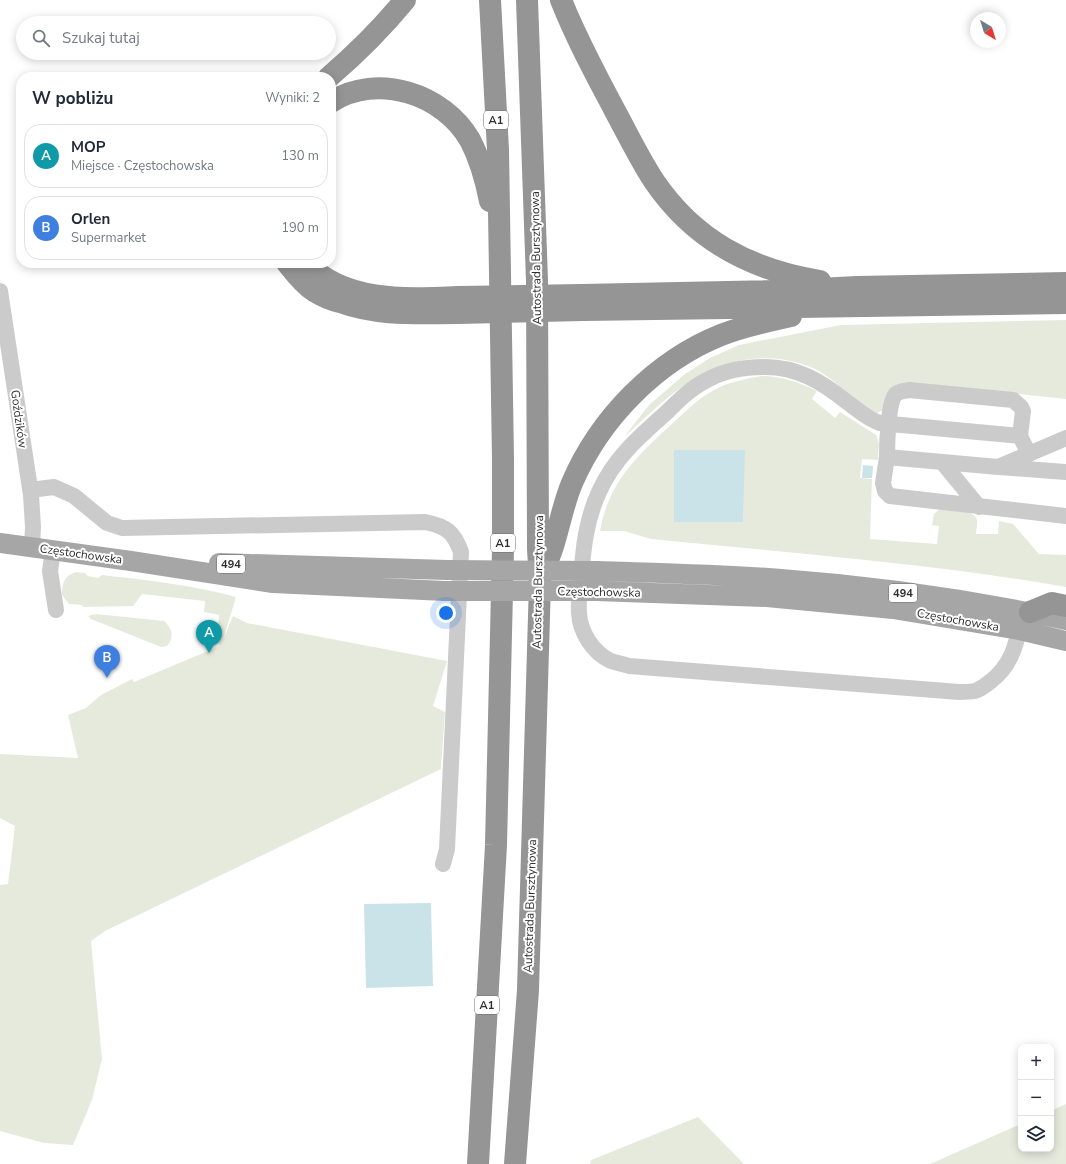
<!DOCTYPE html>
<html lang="pl">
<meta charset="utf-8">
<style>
body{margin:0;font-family:"Nunito Sans",sans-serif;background:#f6f6f7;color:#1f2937}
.controls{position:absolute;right:12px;bottom:12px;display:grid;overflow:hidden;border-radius:8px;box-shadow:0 2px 10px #0003}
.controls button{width:36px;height:36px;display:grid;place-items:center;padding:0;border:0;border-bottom:1px solid #e0e1e3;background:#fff;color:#1f2937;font:20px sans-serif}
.compass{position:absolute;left:970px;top:12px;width:36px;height:36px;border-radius:50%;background:#fff;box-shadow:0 2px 10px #0003;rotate:142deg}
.you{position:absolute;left:446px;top:613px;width:14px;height:14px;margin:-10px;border:3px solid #fff;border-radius:50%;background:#1a73e8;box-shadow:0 0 0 6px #1a73e833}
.badge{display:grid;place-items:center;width:26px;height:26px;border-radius:50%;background:#2563eb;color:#fff;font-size:13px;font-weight:700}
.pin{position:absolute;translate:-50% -33px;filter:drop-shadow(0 1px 2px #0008)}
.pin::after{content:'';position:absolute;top:21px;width:14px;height:12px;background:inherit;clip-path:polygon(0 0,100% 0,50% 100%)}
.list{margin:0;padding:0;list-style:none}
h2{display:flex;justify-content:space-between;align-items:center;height:52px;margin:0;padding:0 16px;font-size:17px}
h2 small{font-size:13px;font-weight:400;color:#747a83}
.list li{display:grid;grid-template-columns:26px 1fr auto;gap:12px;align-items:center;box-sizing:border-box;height:64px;margin:0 8px 8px;padding:0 8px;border:1px solid #e0e1e3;border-radius:16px}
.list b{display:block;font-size:15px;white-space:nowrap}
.list p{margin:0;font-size:13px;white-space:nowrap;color:#747a83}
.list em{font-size:13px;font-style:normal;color:#747a83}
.icon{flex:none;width:22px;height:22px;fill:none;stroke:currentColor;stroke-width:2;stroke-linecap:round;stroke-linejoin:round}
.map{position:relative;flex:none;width:1066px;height:1164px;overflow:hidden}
.search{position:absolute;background:#fff;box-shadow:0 2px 10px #0003;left:16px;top:16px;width:320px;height:44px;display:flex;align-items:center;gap:10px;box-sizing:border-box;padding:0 14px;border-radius:22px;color:#747a83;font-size:15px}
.panel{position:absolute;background:#fff;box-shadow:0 2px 10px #0003;left:16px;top:72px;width:320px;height:196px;border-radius:16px}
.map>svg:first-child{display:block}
.green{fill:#e6eadd;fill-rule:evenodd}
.water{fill:#cae3e8}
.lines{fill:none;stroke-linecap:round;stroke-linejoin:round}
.minor{stroke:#cbcbcb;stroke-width:16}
.major{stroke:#a6a6a6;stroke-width:20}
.highway{stroke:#959595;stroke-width:22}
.major-bridge{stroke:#a6a6a6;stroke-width:20}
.highway-bridge{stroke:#959595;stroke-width:22}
.labels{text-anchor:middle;stroke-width:4;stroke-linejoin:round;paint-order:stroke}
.shield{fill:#fff;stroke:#6d6d6d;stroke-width:1}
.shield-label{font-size:11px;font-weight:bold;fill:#2e2e2e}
.street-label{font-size:12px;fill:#2e2e2e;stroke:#fff}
</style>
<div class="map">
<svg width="1066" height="1164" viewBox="0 0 1066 1164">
<rect width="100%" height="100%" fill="#fff"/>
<!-- green -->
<path class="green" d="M1066,320v79l-133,-14 -28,-1 -20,25 -8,4c-24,-10 -40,-34 -64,-45 -42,-18 -91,-10 -127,16 -22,15 -42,35 -62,53l25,-32 36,-31 25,-16 29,-13 102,-20z
M761,376c20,0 38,6 56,15l-5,8 23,19 5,-6 36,23 3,8 -1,17 -16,-1 -2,19 12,1 -2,60 67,5 2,-18 -7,-1 2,-11 7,-6c9,1 33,1 36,12 1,4 -1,10 -1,14h22l1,-13 14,3 26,30 27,1v32c-137,-24 -276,-34 -415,-48l-27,-8h-24c9,-50 38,-76 74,-109 13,-12 25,-24 40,-32 15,-8 31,-11 47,-14zM674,450h70l-1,72z
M76,572l9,1 3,3 10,2 4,-3c45,5 90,10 134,22l-13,43 10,-24 14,7 200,38 -14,45 12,6 -4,57 -336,162 -14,10 11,118 -10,41 -19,45 -29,-2 -44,-12v-246l8,-1 7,-58 -15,-8v-64l78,4 -10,-43 18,-7 15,-13 31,-16 2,3 86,-36 -3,-5 2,-26 -15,-3 1,-11 -63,-7 -9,12 -50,1 -1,-2 -13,-1 -7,-9c0,-12 2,-19 14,-23z
M96,614l68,7c8,7 11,16 3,25l-6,1 -70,-28 -3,-3z
M1066,1104v60h-136l91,-40v25h30v-38z
M698,1117l46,47h-154l1,-4z"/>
<!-- water -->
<path class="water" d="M674,450h71l-2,72h-69z
M863,465l10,1 -1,12h-10z
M431,903l2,83 -67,2 -2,-84z"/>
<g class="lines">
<!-- minor -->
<path class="minor" d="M0,291l31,204 2,32 -1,20
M1020,436l-140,-13c-13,-4 -23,-14 -33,-21 -25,-20 -49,-35 -82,-35 -20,0 -40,3 -58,13 -16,8 -28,20 -40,32 -27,24 -53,46 -68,80 -13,28 -16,57 -18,88 -1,11 -3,22 -2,33 1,19 14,40 32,48 6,2 12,3 18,5l330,26c5,0 11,0 16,-1 6,-2 11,-6 16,-10 21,-16 25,-37 31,-62
M1029,454l-9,-18 3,-25 -2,-4 -8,-7 -104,-10c-4,1 -9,1 -13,4 -8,7 -9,51 -9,63l111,10 68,-29
M887,457l-4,26 2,8 5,5 176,20
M942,462l37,45
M1000,467l66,5
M30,490l24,-3 20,9 33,27 15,5 303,-6c21,4 29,10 36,30l-14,297 -4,15
M53,550l-3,21 6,39"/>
<!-- major -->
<path class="major" d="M0,543l131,18 142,22 172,8
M219,563l228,7
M597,571c61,2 123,3 184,8 95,7 192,21 285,41
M596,591l171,6 126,12 126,21 47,11"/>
<!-- highway -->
<path class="highway" d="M561,0c15,38 34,73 53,109 13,24 25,49 40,72 40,59 96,89 166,100
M329,77c28,-24 53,-49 76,-77
M331,102c46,-30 113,-8 139,38 10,19 16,41 20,61
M287,263c8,10 16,21 27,28 8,5 17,9 26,11 38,14 78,11 118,11
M307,263c37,40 101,36 151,34
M582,295l197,-4 78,-4 209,-4
M583,310l483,-7
M544,572c3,-10 7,-19 10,-29 6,-20 10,-41 18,-60 28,-65 84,-122 149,-148 23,-9 47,-14 70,-19
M1030,612l22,-9 14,3
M478,1164l18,-319 7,-296v-90l-5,-309 -8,-150
M515,1164l13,-174 12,-408 -2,-33 -1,-268 -10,-281"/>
<!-- major-bridge -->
<path class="major-bridge" d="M447,570l150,1
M445,591h151"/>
<!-- highway-bridge -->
<path class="highway-bridge" d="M458,297l124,-2
M458,313l125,-3"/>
</g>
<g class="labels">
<!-- shield labels -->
<g class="shield">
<rect x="484" y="111" width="24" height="18" rx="3"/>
<rect x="491" y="534" width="24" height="18" rx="3"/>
<rect x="217" y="555" width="28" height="18" rx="3"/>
<rect x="889" y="584" width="28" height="18" rx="3"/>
<rect x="475" y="996" width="24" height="18" rx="3"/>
</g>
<g class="shield-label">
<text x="496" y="124">A1</text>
<text x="503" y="547">A1</text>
<text x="231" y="568">494</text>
<text x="903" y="597">494</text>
<text x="487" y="1009">A1</text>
</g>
<!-- street labels -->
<g class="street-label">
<text transform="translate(536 258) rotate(-91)" y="4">Autostrada Bursztynowa</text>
<text transform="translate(19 419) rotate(82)" y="4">Goździków</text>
<text transform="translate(81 554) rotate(8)" y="4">Częstochowska</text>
<text transform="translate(538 582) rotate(-89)" y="4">Autostrada Bursztynowa</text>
<text transform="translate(599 592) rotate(1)" y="4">Częstochowska</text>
<text transform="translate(958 620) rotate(10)" y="4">Częstochowska</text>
<text transform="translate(530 906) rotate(-88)" y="4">Autostrada Bursztynowa</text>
</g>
</g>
</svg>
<div class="controls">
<button>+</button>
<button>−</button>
<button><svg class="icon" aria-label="layers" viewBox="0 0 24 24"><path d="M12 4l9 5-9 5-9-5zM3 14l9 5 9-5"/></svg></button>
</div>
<svg class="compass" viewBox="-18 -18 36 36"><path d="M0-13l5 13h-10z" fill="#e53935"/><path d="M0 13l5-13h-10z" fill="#747a83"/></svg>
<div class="you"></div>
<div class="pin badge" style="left:209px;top:653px;background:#0f9aa8">A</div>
<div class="pin badge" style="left:107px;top:678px;background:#3f7fe0">B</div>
<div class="search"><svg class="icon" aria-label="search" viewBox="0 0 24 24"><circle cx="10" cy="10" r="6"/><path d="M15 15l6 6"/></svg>Szukaj tutaj</div>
<section class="panel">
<h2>W pobliżu<small>Wyniki: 2</small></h2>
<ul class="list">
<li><span class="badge" style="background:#0f9aa8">A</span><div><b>MOP</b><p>Miejsce · Częstochowska</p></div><em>130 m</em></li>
<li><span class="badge" style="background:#3f7fe0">B</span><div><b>Orlen</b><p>Supermarket</p></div><em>190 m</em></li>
</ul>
</section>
</div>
